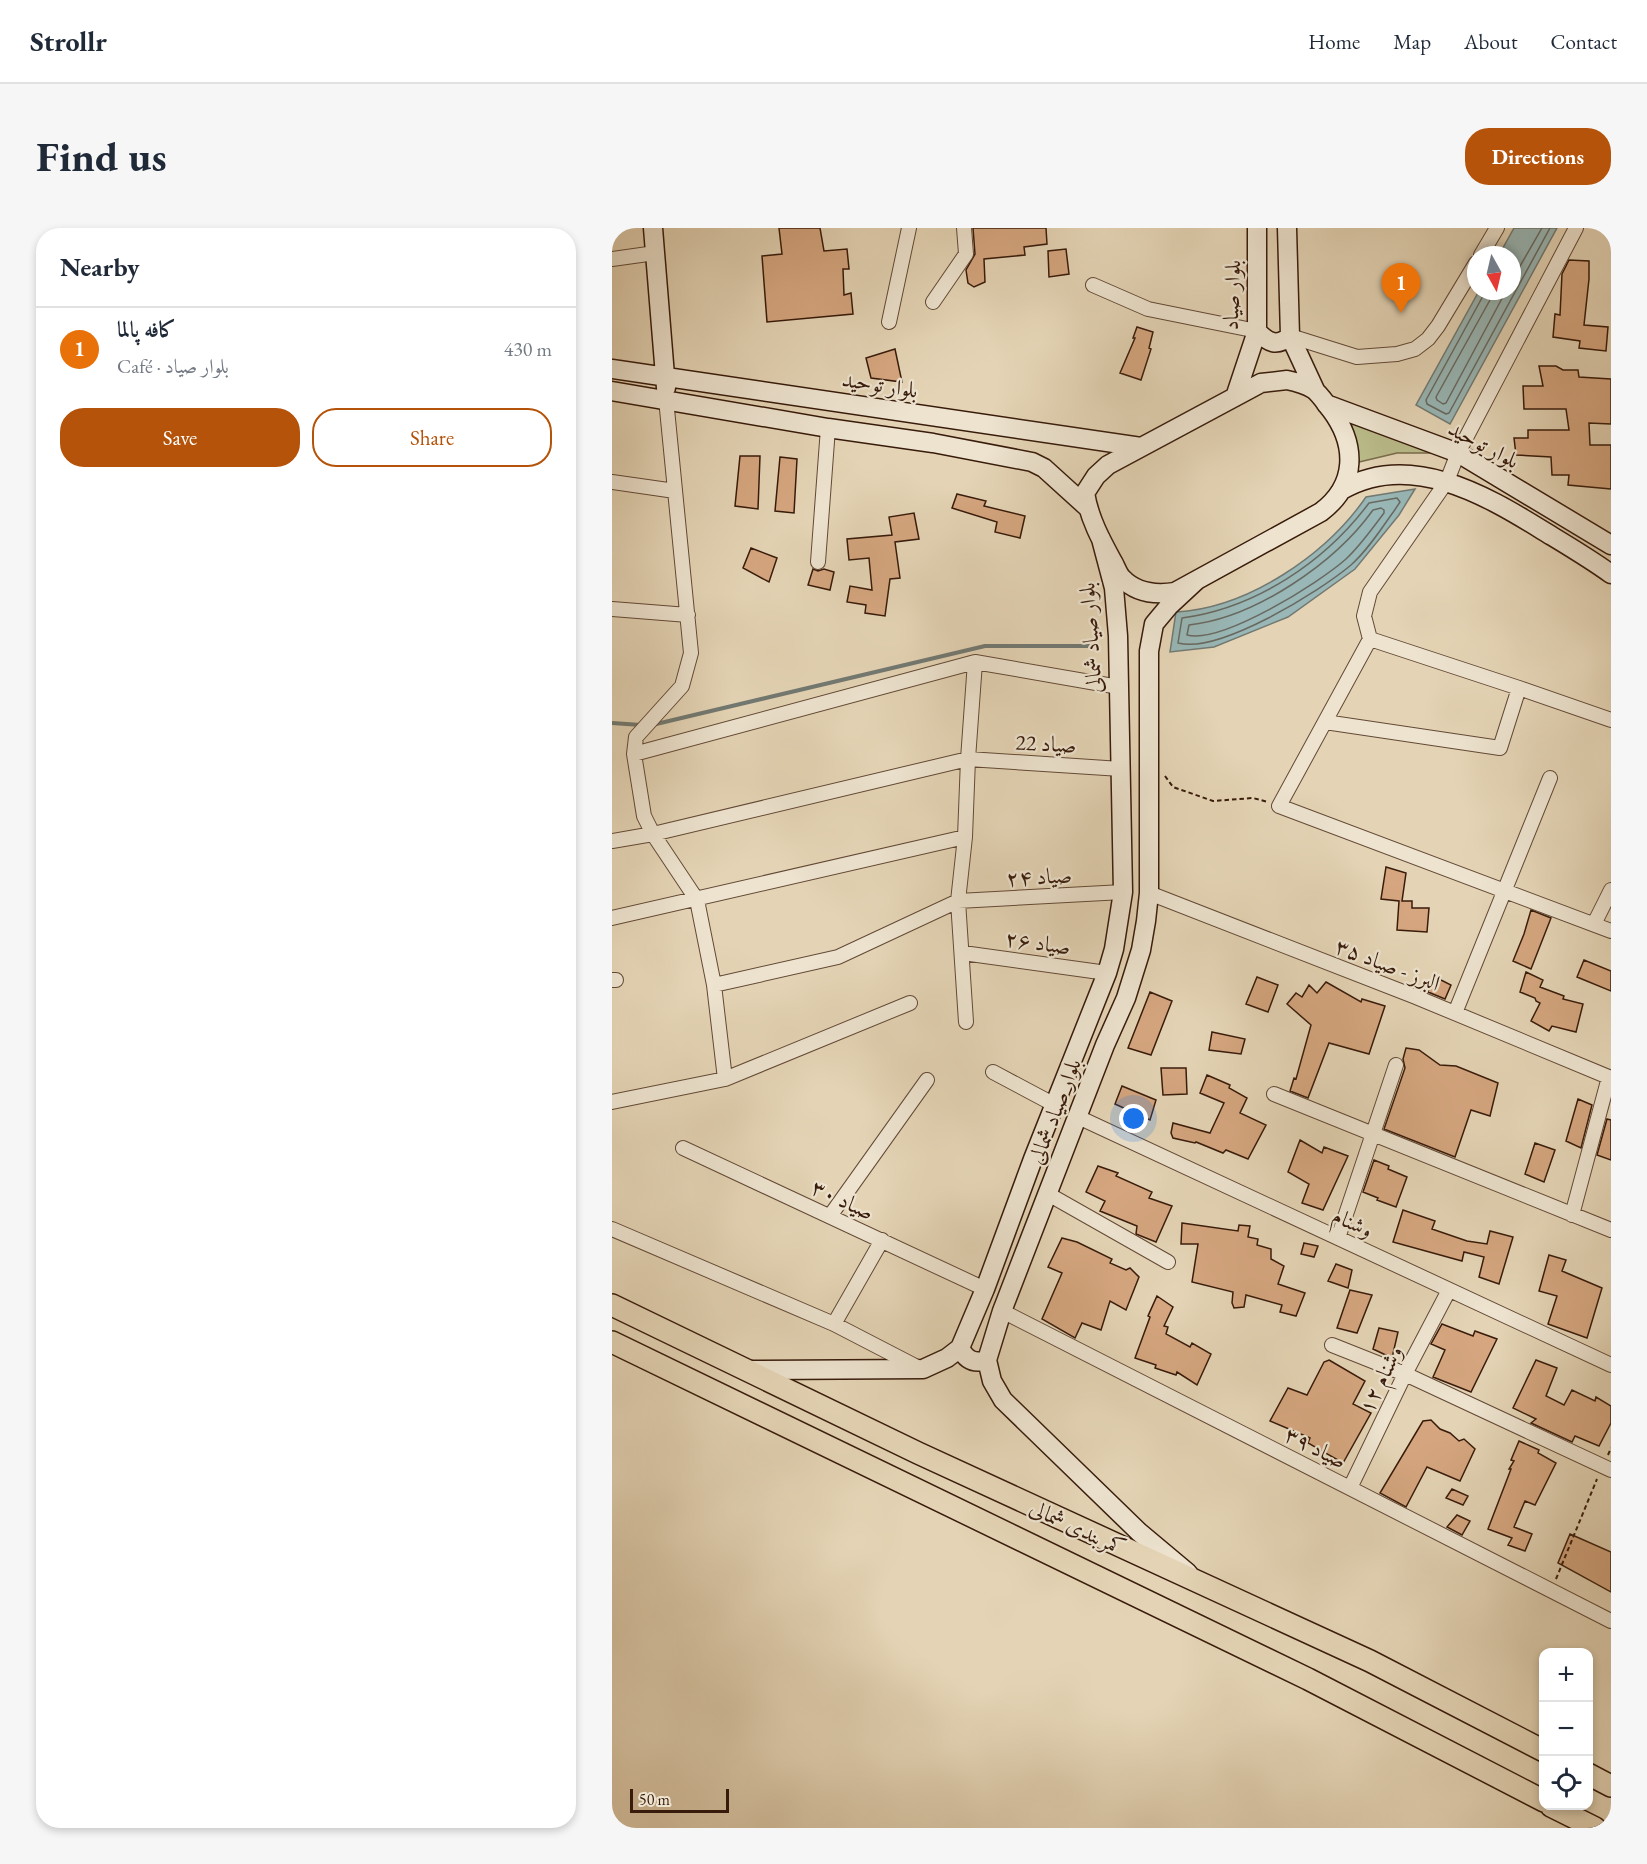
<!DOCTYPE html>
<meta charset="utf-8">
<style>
body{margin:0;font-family:"EB Garamond",Amiri,serif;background:#f6f6f7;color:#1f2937}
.controls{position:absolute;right:18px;bottom:18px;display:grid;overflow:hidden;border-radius:12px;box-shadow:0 3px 9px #0003}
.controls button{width:54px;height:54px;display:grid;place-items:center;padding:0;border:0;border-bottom:2px solid #e0e1e3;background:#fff;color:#1f2937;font:30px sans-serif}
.compass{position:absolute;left:855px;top:18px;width:54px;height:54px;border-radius:50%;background:#fff;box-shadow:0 3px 9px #0003;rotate:172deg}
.scale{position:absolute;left:18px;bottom:15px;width:99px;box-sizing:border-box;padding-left:6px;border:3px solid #381b0b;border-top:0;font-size:16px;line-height:21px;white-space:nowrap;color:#381b0b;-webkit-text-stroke:4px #ede3cf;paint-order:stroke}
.you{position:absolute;left:522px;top:891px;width:21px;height:21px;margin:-15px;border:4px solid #fff;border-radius:50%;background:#1a73e8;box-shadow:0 0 0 9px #1a73e833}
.badge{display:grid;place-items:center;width:39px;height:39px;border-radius:50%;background:#b45309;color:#fff;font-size:20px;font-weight:700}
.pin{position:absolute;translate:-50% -50px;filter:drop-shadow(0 2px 3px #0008)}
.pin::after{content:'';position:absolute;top:32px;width:21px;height:18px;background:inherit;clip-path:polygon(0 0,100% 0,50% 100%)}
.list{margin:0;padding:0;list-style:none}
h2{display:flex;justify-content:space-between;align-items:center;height:78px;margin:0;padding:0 24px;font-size:26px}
h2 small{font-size:20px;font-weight:400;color:#747a83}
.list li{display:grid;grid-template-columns:39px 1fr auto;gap:18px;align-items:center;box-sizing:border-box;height:84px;padding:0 24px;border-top:2px solid #e0e1e3}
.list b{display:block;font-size:22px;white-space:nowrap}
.list p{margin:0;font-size:20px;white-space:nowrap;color:#747a83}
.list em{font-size:20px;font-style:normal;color:#747a83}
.actions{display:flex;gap:12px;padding:18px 24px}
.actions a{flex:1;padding:14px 0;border:2px solid #b45309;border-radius:24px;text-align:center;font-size:21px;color:#b45309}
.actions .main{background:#b45309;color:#fff}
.icon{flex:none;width:33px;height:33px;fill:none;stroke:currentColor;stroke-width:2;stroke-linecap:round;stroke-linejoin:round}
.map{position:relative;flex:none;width:999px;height:1600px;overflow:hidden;border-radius:24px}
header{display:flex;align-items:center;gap:36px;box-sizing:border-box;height:84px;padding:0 30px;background:#fff;border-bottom:2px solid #e0e1e3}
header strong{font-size:28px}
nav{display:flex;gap:33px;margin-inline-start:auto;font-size:21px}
.intro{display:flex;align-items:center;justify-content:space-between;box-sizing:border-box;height:144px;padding:0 36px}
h1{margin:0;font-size:42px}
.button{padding:15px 27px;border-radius:24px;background:#b45309;color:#fff;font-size:21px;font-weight:700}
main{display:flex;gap:36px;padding:0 36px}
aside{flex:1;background:#fff;border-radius:24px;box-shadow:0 3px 9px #0003}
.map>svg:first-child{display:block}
.green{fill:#babb8a;stroke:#796b4a;stroke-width:1.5}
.water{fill:#98b7b6;stroke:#727972;stroke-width:1.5}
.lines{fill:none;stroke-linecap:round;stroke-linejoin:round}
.shore{stroke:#686960;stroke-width:1.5}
.stream{stroke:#727972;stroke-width:4}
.building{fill:#d5a67f;stroke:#381b0b;stroke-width:1.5}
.minor-casing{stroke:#634936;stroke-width:16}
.secondary-casing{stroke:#381b0b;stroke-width:21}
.trunk-casing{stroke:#381b0b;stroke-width:24}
.path{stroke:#381b0b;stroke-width:2;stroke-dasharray:4.5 3;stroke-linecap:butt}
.minor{stroke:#ede3cf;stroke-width:14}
.secondary{stroke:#ede3cf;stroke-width:18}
.trunk{stroke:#e4d4b5;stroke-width:21}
.labels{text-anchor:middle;stroke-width:4.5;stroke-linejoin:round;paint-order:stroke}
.street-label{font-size:22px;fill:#381b0b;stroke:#ede3cf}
</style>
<header>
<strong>Strollr</strong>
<nav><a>Home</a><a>Map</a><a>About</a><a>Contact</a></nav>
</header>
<div class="intro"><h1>Find us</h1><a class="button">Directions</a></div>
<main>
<aside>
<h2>Nearby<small></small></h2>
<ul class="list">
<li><span class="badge" style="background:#e8710a">1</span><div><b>کافه پالما</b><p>Café · بلوار صیاد</p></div><em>430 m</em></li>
</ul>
<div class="actions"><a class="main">Save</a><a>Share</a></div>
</aside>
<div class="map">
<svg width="999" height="1600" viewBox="0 0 999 1600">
<rect width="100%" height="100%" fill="#e4d4b5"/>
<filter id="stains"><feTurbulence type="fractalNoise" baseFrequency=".00333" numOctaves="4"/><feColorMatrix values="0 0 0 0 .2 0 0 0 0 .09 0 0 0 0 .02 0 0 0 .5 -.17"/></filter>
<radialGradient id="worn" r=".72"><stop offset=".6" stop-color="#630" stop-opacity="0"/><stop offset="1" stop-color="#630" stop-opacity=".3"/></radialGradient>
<!-- green -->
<path class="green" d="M739,194l82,31h-36l-42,10 1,-12z"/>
<!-- water -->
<path class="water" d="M902,0h43l-107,196 -34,-19 63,-114h33v-36h-13z
M803,261l-16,26 -44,54 -67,48 -74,30 -44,5 6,-40c72,-4 150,-57 190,-115z"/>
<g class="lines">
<!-- shore -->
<path class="shore" d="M900,52l30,-52
M872,63l-1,5 -57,104 1,4 19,10 3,-1 101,-185
M879,63l-1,9 -54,97 1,3 6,4 3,-1 60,-112
M785,270l3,4 -6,9c-13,18 -26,39 -43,54 -32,27 -132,89 -173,78l4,-25c74,-10 143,-56 187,-115z
M769,280l3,2v3c-12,16 -24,33 -38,46 -27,24 -124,85 -159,76l2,-10c66,-7 146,-62 184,-115z"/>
<!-- stream -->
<path class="stream" d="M0,495l29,2
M40,497l333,-79h106"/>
</g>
<!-- building -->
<path class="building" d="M167,0h41l4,23 23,-2 2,20h-6l1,26 7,-2 2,21 -86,8 -5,-66 20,-2z
M361,0h73l1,16 -23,3 1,8 -41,4 1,23 -11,5 -6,-4 -2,-13 9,-16z
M454,21l3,25 -20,3 -1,-26z
M957,32l20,1v18l-5,46 24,2 -2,24 -27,-3 1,-7 -27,-4 2,-23 5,1 2,-41z
M525,99l16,5 -4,16 2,1 -10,31 -21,-7 15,-35h-2z
M283,121l7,33 -31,-4 -5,-20z
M927,138h17l7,4h15l1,7 32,2v45l-22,-1 1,22h21v44l-43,-4 1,-10h-17l-1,-18 -35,-2 -2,-17h14v-8h41l-3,-21h-42l-1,-23h20z
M128,228h20l-2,53 -23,-3z
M168,229l17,2 -3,54 -19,-2z
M345,266l29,7 -2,5 41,10 -5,22 -25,-6 2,-10 -45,-14z
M302,285l5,26 -24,3 5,36 -10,1 -5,37 -20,-3 1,-8 -19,-3 3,-16 22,4 -3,-32 -20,2 -2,-21 45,-4 -3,-18z
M139,320l26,10 -8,24 -26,-14z
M201,341l5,2 6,-2 10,3 -4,18 -22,-5z
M774,639l20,6 -4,28h10v7h17l-2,24 -30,-2 2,-29 -18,-2z
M919,682l20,8 -20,51 -18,-8 11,-27z
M972,732l27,11v20l-34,-14z
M914,744l17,8 -3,7 24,9 -1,3 20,5 -7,28 -24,-6 -3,5 -18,-10 9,-18 -4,-2 -1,-3 -15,-6z
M645,749l21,8 -10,27 -22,-8z
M827,751l12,6 -6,14 -17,-7 3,-9 5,2z
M714,754l35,20 1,-3 23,7 -16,48 -40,-11 -21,55 -18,-7 4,-13 2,1 15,-54 -24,-21 9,-11 6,4 7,-12 8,8z
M538,764l22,9 -21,54 -23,-7z
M600,804l33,7 -4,15 -32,-4z
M794,820l13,2 21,15 16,1 42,17 -8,33 -19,-6 -16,47 -71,-28 21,-61 -2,-9z
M549,840h25l1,26 -24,1z
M595,847l23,10 -1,3 18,10 -7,15 26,12 -18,34 -22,-9 -3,3 -27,-11 -1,1 -22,-5 -2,-5 2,-10 37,10 14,-30 -24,-10z
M510,858l34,14 -6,20 -35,-16z
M966,871l14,6 -11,43 -15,-7z
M995,891l4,1v40l-14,-5z
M688,912l22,13 2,-6 24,9 -25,54 -21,-7 7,-19 -21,-12z
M923,915l20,7 -11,32 -19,-8z
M762,932l15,6 -1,3 19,8 -11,30 -19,-7 1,-2 -15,-6z
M486,938l20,7 -2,3 36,16 -3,6 23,8 -16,36 -20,-8 1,-8 -37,-15 5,-10 -19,-9z
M791,982l32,11 -3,8 35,12 20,3 3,-13 23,6 -14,47 -20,-7 5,-20 -20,-5 -2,9 -69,-19z
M570,995l56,8 1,-6 11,1 -2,11 10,2 -1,6 14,4v10l13,7 -6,18 27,9 -9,23 -16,-4 2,-7 -36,-10 -2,12 -10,1 -2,-5 1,-11 -41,-10 6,-38h-17z
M450,1010l15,4 35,17 -2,4 16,7 4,-2 9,9 -13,33 -16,-9 -9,29 -19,-7 -7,15 -33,-19 20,-46 -14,-6z
M692,1015l14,3 -4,11 -13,-3z
M937,1027l17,5 -4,11 40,17 -15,50 -39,-14 9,-28 -18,-5z
M724,1036l16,6 -4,18 -20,-7z
M738,1062l22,5 -15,38 -20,-5z
M545,1068l16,11 -9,19 4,1 -2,7 24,13 2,-4 19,11 -14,31 -20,-13 -1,3 -21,-7 1,-3 -21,-7 15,-41 -2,-1z
M830,1096l31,12 2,-5 22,8 -26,53 -38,-15 12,-27 -14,-6z
M767,1100l19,4 -6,26 -19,-9z
M717,1132l36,21 -12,23 18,9 -28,50 -35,-20 2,-5 -40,-17 18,-33 19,7 17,-33z
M924,1132l21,8 -11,28 18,9 8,-15 23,11 1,-4 15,9v17l-12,23 -24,-10 -3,6 -41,-19 5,-4 -23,-11z
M819,1192l9,9 10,4 9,8 5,-2 11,10 -15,32 -33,-14 -21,40 -26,-14 40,-67 3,-5z
M907,1213l20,9 -1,3 18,10 -21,42 -10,-4 -11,26 18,7 -7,17 -17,-6 4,-7 -24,-9 23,-60h-2l5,-8 -3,-1z
M840,1261l16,7 -5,9 -17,-7z
M845,1287l13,6 -8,14 -15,-8z
M958,1306l41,18v40l-53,-29z"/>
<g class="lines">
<!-- minor casing -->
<g class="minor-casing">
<path id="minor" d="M964,0l-118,225 -11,28 -77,111 -6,24 6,23 149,49 92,32
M869,27l16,-27
M0,31l43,-6
M481,57l55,24 109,22
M321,74l33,-48 -2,-26
M277,94l20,-94
M678,108l67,21 40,-3 18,-5 13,-10 10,-13 38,-63
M54,171l25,254 -9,33 -46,51 -2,17 10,62 9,18 44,66 17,85 11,94
M0,254l63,9
M206,334l10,-134
M0,381l76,6
M758,411l-91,167 332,125
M713,494l175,26 19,-60
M22,526l341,-92 144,25
M0,613l41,-7 315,-75 153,10
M537,665l267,104 195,81
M0,690l353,-81
M982,696l17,-34
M351,725l144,20
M0,752h4
M102,757l124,-28 120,-56 165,-9
M843,785l95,-235
M354,794l-8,-121 7,-64 3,-78 7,-97
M381,844l62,33
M662,866l337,136
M0,874l113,-23 185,-76
M466,889l533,248
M71,920l302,141
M436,966l120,68
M960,987l37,-138
M218,988l97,-136
M0,1001l222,95 87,45
M726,1010l58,-173
M390,1083l609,310
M222,1096l48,-84
M720,1117l73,29 206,96
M738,1260l55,-114 44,-84"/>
</g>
<!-- secondary casing -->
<g class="secondary-casing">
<path id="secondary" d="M41,0l13,160
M675,0l3,108 25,54
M645,103c11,12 20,16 33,5
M0,141l529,78
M675,152c9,2 18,4 26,9 7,5 13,15 18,21 26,35 26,75 -10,102l-146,80c-19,3 -39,1 -53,-14 -4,-4 -6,-11 -9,-16 -12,-22 -24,-44 -28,-69l11,-17 12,-11 153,-82z
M0,163l216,37 105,15 99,19 12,6 43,39
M623,169l22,-66v-103
M714,176l132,49 153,92
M730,262c67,-39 142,4 200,40 23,14 47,28 69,44
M348,1120c6,12 14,16 27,12
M134,1142l177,-1 24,-11 13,-10 25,-59 48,-130 74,-186 7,-24 9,-57 -5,-256 -4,-48 -13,-49
M576,1345l-49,-41 -136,-132 -11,-19 -5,-21 15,-49 103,-266 21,-47 15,-48 5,-29 3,-28v-242l5,-27 15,-18 28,-26"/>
</g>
<!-- trunk casing -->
<g class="trunk-casing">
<path id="trunk" d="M0,1077l306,148 452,208 174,90
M0,1114l696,337 236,122
M976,1546l23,12
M939,1578l44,22"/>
</g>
<!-- path -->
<path class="path" d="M553,548l8,11 40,14 40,-3 15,4
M996,1227l3,-7
M944,1351l41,-100"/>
<!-- minor -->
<use href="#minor" class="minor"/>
<!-- secondary -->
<use href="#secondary" class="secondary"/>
<!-- trunk -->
<use href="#trunk" class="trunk"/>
</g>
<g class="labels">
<!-- street labels -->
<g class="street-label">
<text transform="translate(619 67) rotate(-88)" y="8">بلوار صیاد</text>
<text transform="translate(268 156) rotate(9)" y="8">بلوار توحید</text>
<text transform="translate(872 216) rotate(28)" y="8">بلوار توحید</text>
<text transform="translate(478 410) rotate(-94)" y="8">بلوار صیاد شمالی</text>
<text transform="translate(434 515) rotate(3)" y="8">صیاد 22</text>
<text transform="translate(427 648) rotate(-3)" y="8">صیاد ۲۴</text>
<text transform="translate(426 714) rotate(8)" y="8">صیاد ۲۶</text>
<text transform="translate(776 736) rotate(21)" y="8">البرز - صیاد ۳۵</text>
<text transform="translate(442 883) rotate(-69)" y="8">بلوار صیاد شمالی</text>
<text transform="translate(231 971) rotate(25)" y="8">صیاد ۳۰</text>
<text transform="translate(741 994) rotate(25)" y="8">وشنام</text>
<text transform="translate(768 1151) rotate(-64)" y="8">وشنام ۱۲</text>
<text transform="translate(704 1219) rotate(27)" y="8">صیاد ۳۹</text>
<text transform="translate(466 1299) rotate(25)" y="8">کمربندی شمالی</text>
</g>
</g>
<rect width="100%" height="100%" filter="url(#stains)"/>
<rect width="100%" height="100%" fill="url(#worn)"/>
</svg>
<div class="controls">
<button>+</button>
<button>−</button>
<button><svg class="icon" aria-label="locate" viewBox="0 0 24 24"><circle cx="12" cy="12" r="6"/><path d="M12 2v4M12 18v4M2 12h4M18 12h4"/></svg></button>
</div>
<svg class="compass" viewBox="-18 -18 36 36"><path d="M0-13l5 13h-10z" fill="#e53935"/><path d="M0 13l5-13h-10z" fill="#747a83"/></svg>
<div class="scale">50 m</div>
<div class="you"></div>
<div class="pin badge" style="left:789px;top:85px;background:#e8710a">1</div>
</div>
</main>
